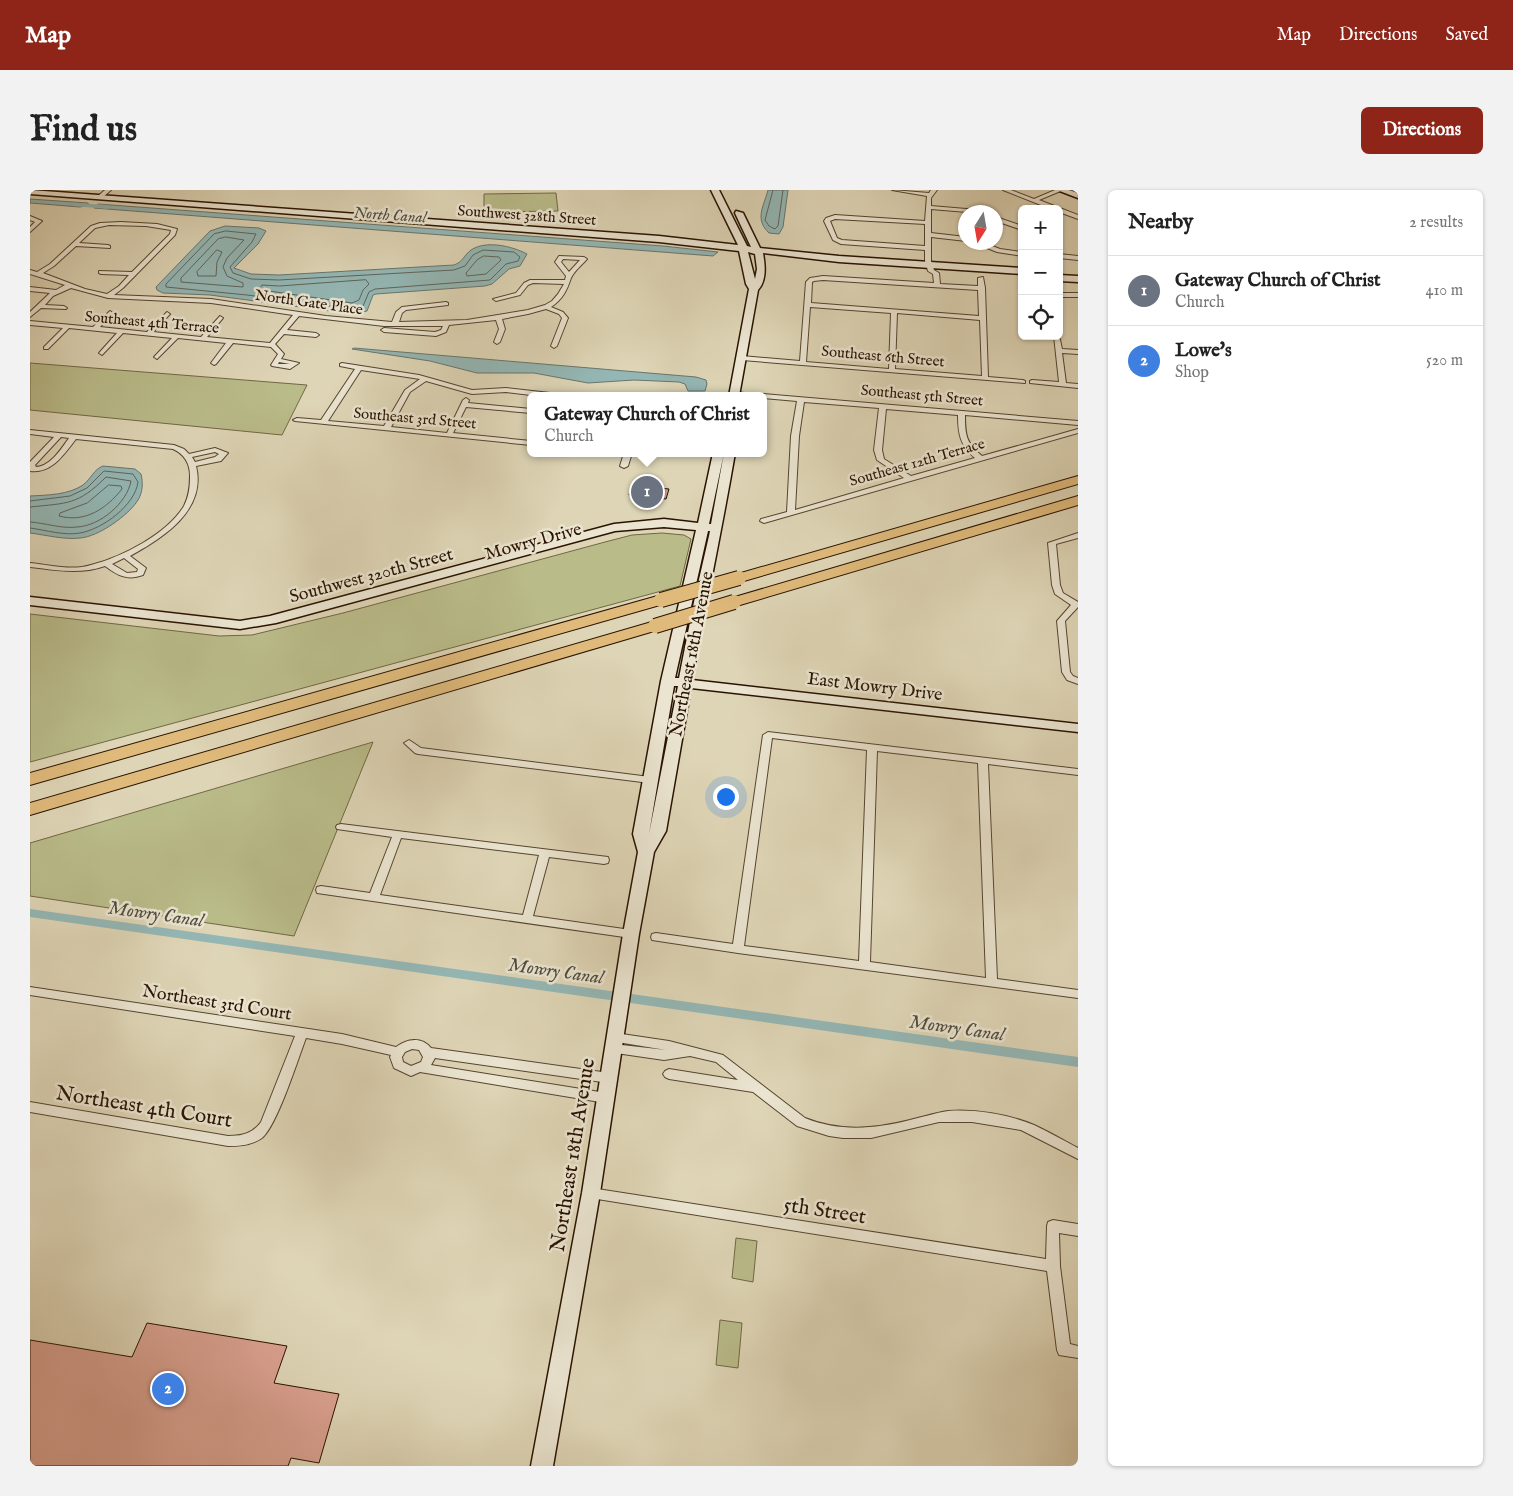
<!DOCTYPE html>
<meta charset="utf-8">
<style>
body{margin:0;font-family:"IM FELL English",serif;background:#f2f2f2;color:#222}
.controls{position:absolute;right:15px;top:15px;display:grid;overflow:hidden;border-radius:8px;box-shadow:0 1px 4px #0004}
.controls button{width:45px;height:45px;display:grid;place-items:center;padding:0;border:0;border-bottom:1px solid #e0e0e0;background:#fff;color:#222;font:25px sans-serif}
.compass{position:absolute;left:928px;top:15px;width:45px;height:45px;border-radius:50%;background:#fff;box-shadow:0 1px 4px #0004;rotate:191deg}
.you{position:absolute;left:695px;top:606px;width:18px;height:18px;margin:-12px;border:4px solid #fff;border-radius:50%;background:#1a73e8;box-shadow:0 0 0 8px #1a73e833}
.badge{display:grid;place-items:center;width:32px;height:32px;border-radius:50%;background:#8f2418;color:#fff;font-size:16px;font-weight:700}
.pin{position:absolute;translate:-50% -50%;border:2px solid #fff;box-shadow:0 1px 5px #0006}
.popup{position:absolute;left:497px;top:202px;width:240px;height:65px;box-sizing:border-box;display:grid;place-content:center;border-radius:8px;background:#fff;filter:drop-shadow(0 1px 4px #0005);font-size:16px;white-space:nowrap;color:#767676}
.popup b{font-size:19px;color:#222}
.popup::after{content:'';position:absolute;left:50%;top:100%;margin-left:-10px;border:10px solid transparent;border-top-color:#fff}
.list{margin:0;padding:0;list-style:none}
h2{display:flex;justify-content:space-between;align-items:center;height:65px;margin:0;padding:0 20px;font-size:21px}
h2 small{font-size:16px;font-weight:400;color:#767676}
.list li{display:grid;grid-template-columns:32px 1fr auto;gap:15px;align-items:center;box-sizing:border-box;height:70px;padding:0 20px;border-top:1px solid #e0e0e0}
.list b{display:block;font-size:19px;white-space:nowrap}
.list p{margin:0;font-size:16px;white-space:nowrap;color:#767676}
.list em{font-size:16px;font-style:normal;color:#767676}
.icon{flex:none;width:28px;height:28px;fill:none;stroke:currentColor;stroke-width:2;stroke-linecap:round;stroke-linejoin:round}
.map{position:relative;flex:none;width:1048px;height:1276px;overflow:hidden;border-radius:8px}
header{display:flex;align-items:center;gap:30px;box-sizing:border-box;height:70px;padding:0 25px;background:#8f2418;color:#fff}
header strong{font-size:24px}
nav{display:flex;gap:28px;margin-inline-start:auto;font-size:18px}
.intro{display:flex;align-items:center;justify-content:space-between;box-sizing:border-box;height:120px;padding:0 30px}
h1{margin:0;font-size:35px}
.button{padding:12px 22px;border-radius:8px;background:#8f2418;color:#fff;font-size:18px;font-weight:700}
main{display:flex;gap:30px;padding:0 30px}
aside{flex:1;background:#fff;border-radius:8px;box-shadow:0 1px 4px #0004}
.map>svg:first-child{display:block}
.green{fill:#b9bb89;stroke:#716744}
.water{fill:#94b7b5;stroke:#69756d}
.lines{fill:none;stroke-linecap:round;stroke-linejoin:round}
.shore{stroke:#5e655a;stroke-width:1}
.canal{fill:#94b7b5;fill-rule:evenodd}
.building{fill:#d9a08f;stroke:#291300}
.street-casing{stroke:#56442e;stroke-width:2}
.secondary-casing{stroke:#291300;stroke-width:3}
.highway-casing{stroke:#291300;stroke-width:2}
.street{fill:#eae4d0;fill-rule:evenodd}
.secondary{fill:#eae4d0;fill-rule:evenodd}
.highway{fill:#dfba7b;fill-rule:evenodd}
.highway-bridge-casing{stroke:#291300;stroke-width:16;stroke-linecap:butt}
.highway-bridge{stroke:#dfba7b;stroke-width:14}
.labels{text-anchor:middle;stroke-width:5;stroke-linejoin:round;paint-order:stroke}
.far-street-label{font-size:15px;fill:#291300;stroke:#eae4d0}
.far-water-label{font-size:16px;font-style:italic;fill:#4e4c3f;stroke:#eae4d0}
.street-label{font-size:18px;fill:#291300;stroke:#eae4d0}
.water-label{font-size:19px;font-style:italic;fill:#4e4c3f;stroke:#eae4d0}
.near-street-label{font-size:21px;fill:#291300;stroke:#eae4d0}
</style>
<header>
<strong>Map</strong>
<nav><a>Map</a><a>Directions</a><a>Saved</a></nav>
</header>
<div class="intro"><h1>Find us</h1><a class="button">Directions</a></div>
<main>
<div class="map">
<svg width="1048" height="1276" viewBox="0 0 1048 1276">
<rect width="100%" height="100%" fill="#ded5b6"/>
<filter id="stains"><feTurbulence type="fractalNoise" baseFrequency=".004" numOctaves="4"/><feColorMatrix values="0 0 0 0 .2 0 0 0 0 .09 0 0 0 0 .02 0 0 0 .5 -.17"/></filter>
<radialGradient id="worn" r=".72"><stop offset=".6" stop-color="#630" stop-opacity="0"/><stop offset="1" stop-color="#630" stop-opacity=".3"/></radialGradient>
<!-- green -->
<path class="green" d="M526,3l2,18 -74,1v-18z
M0,173l277,22 -25,50 -252,-25z
M632,343l22,2 7,4 -11,47 -650,176v-148l189,22 33,-1 91,-22 262,-71 27,-7z
M343,552l-79,194 -264,-40v-53z
M706,1048l21,3 -4,41 -21,-4z
M690,1130l22,3 -4,45 -22,-3z"/>
<!-- water -->
<path class="water" d="M738,0h20l-5,37 -4,7 -10,-1c-15,-14 -5,-27 -1,-43z
M0,9l58,4 1,2 -9,2 -50,-4z
M68,14l565,42 55,6 -5,4 -619,-48z
M195,36l34,2 7,3 -8,13 -24,24 17,6 28,1 175,-10c9,-3 10,-10 17,-15 15,-10 41,-4 56,4l-7,12 -11,3 -17,15 -7,2 -109,8 -3,1 -6,16 -14,3 -143,-19 -47,-2 -6,-3 -1,-3 54,-56z
M324,158l342,29 10,3 1,4 -2,7h-17l-3,-7 -6,-2 -45,-2 -46,3 -54,-10h-57l-47,-12 -78,-12z
M73,276l32,3 6,5c2,8 2,18 -3,26 -9,15 -40,37 -58,38 -15,2 -34,-3 -50,-5v-37c18,-1 38,-1 53,-11 8,-6 11,-16 20,-19z"/>
<g class="lines">
<!-- shore -->
<path class="shore" d="M743,0l-8,30 4,6 6,3 3,-3 5,-36
M196,41l30,3 -4,8 -22,25 3,6 18,6 28,1 175,-10 11,-4 8,-11 10,-5 31,2 6,5 -2,4 -12,3 -16,16 -115,9 -6,3 -6,14 -10,3 -106,-14 -81,-8v-3l48,-50z
M196,47l18,3 -17,18 -4,9 4,9 16,7v4l-62,-5v-4l37,-39z
M187,60l5,2 -5,10 -1,14h-18l-1,-4z
M454,66l15,1 2,3 -15,14 -19,2 -1,-3 11,-13z
M336,90l3,4 -6,6 -4,10 -7,3 -90,-13 -2,-2 2,-3 17,1z
M79,295l12,1 1,3c-16,20 -37,34 -63,27l1,-3 27,-10z
M0,311l40,-5 17,-8 17,-17 29,3 5,8c-3,23 -35,47 -58,51 -16,3 -34,-3 -50,-5
M0,317c38,-4 48,-2 76,-30l25,4c-4,22 -31,45 -54,46 -16,2 -31,-4 -47,-5"/>
<!-- canal -->
<path class="canal" d="M45,13l33,2 3,2 -3,2 -35,-3 -1,-1z
M0,719l1048,148v10l-1048,-150z"/>
</g>
<!-- building -->
<path class="building" d="M602,295l37,4 -3,10 -37,-4z
M117,1133l140,23 -13,37 65,11 -20,69 -28,-5 -3,8h-258v-126l102,17z"/>
<g class="lines">
<!-- street casing -->
<g class="street-casing">
<path id="street" d="M75,0h6l-9,8h-4v-2z
M862,0l37,3 2,-3h6l-6,8v8l47,4 3,2h-14l-36,-3v24l35,4v4l-35,-4v24l3,9 5,3 1,11 38,2v-8l5,-1 2,11 3,89 35,3 2,1v2l-283,-23 -3,-2 3,-2 58,5 6,-79 4,-4 13,-2 111,7 -1,-9 -5,-3 -3,-10v-11l-84,-6 -8,-4 -9,-19 2,-3 9,-3 90,6 2,-25zM805,29l90,5v22l-83,-6 -5,-2 -7,-17zM793,90l155,10 1,26 -168,-13 1,-21 2,-1zM780,117l81,6 -2,56 -83,-7zM867,123l83,7 2,56 -87,-7z
M973,0h8l23,9 21,-9h8l-24,10 39,15v4l-19,-7v-3h-8z
M0,26l12,5 -12,11v-5l5,-5 -5,-2z
M966,27l26,9v4l-26,-9z
M91,32l36,2 20,5 -2,6 -52,53 -9,7 97,4 115,17 66,6 4,-10 6,-5 44,-5 2,1v2l-42,5 -4,3 -3,9 68,-2 61,-10 17,-5 7,-4 6,-7 6,-10 -31,-1 -5,2 -8,10 -24,6 -3,-2 23,-6 8,-10 6,-3h35l1,-4 -11,-14 4,-6 25,1 3,2c-5,6 -13,12 -16,19 -4,12 -8,21 -20,29l12,5 5,6 -11,28 -3,2 -3,-2 11,-28 -3,-4 -13,-5 -18,5 -26,5 3,10 -5,13 -3,2 -3,-2 5,-13 -3,-9 -47,5 -3,7 -10,4 -52,-4 -3,-2 3,-2 51,4 6,-2 2,-4h-59l-85,-10 -12,14 29,3 3,2 -3,2 -32,-3 -9,10 9,10 -3,5 18,4 -9,6 -18,-3 -1,-1 7,-11 -7,-7 -38,-4 -17,21 -2,1 -3,-2 15,-20 -48,-5 -21,21 -3,-2 18,-19 -49,-5 -21,22 -3,-2 18,-20 -48,-5 -21,21h-4v-2l19,-19 -33,-3v-4l63,6 17,-16 3,2 -13,14 47,5 20,-20 3,2 -17,18 48,5 19,-21 3,2 -16,19 63,6 23,-28 -82,-12 -103,-5 -37,-10 -18,8 -8,9 19,1 3,2 -1,1 -25,-1 -11,9v-5l20,-19 -20,-2v-4l26,3 9,-5 -35,-11v-4l7,2 13,-8 41,-38 9,-3zM79,35l37,1 25,4 -1,4 -38,38 -33,-1v2l2,1 28,1 -10,11 -12,8 -22,-5 -42,-16 11,-7 22,-20 34,2v-2l-2,-1 -29,-2 16,-15zM533,69l17,1 -11,12 -8,-10zM249,172l11,2h-12z
M942,52h10l18,7 22,3v4l-25,-4z
M1029,64l19,2v4l-19,-2z
M1029,103h19v4h-19z
M1029,145l3,14 16,1v4l-16,-1 4,30 12,1v4l-48,-5v-2l2,-1 27,2 -5,-46h5z
M312,173l77,12 53,15 34,-2 53,6 3,2h-23l-33,-4 -34,2 -46,-13 -16,11 -19,35 56,6 16,-33 3,-2 3,2 -1,3 63,6v4l-65,-6 -13,26 78,8v4l-236,-24 -2,-1 4,-2 24,2 34,-51 -15,-3v-2zM331,180l59,9 -15,11 -21,36 -56,-5z
M704,202l22,2 3,2 -27,-1v-2z
M733,204l315,27v4l-113,-10c0,20 1,28 17,41l96,-27v4l-314,90 -4,-2 1,-2 26,-7 4,-76 6,-35 -34,-3v-2h-3zM774,212l75,6 -5,42 3,10 27,18 -109,32 4,-74zM856,219l72,6c0,18 2,31 17,43l-64,18 -27,-17 -2,-9z
M0,240l144,15 10,4 5,5 26,-6 13,5 -7,8 -25,5c11,44 -33,72 -66,90l16,12 -3,7c-16,6 -26,0 -38,-9 -26,9 -49,4 -75,1v-4c20,2 42,8 61,2 31,-8 76,-31 93,-59 5,-10 6,-19 6,-30 0,-13 -6,-22 -17,-27l-97,-10c-12,15 -24,35 -46,32v-9l24,-25 -24,-3zM31,247l8,1c-8,11 -18,28 -33,29l-1,-2zM185,262l4,2 -4,3 -20,5 -3,-5zM94,368l14,11 -1,3 -10,1 -15,-9z
M594,263h8l-4,13 -4,2 -4,-2z
M1048,343v5l-22,6 4,41 3,8 15,9v5l-13,14 5,51 3,4 5,2v6l-11,-4 -5,-8 -5,-51 14,-16 -16,-11 -3,-9 -4,-42z
M738,542l310,37v6l-90,-11 9,215 81,11v8l-340,-45 -86,-13 -1,-3 1,-3 4,-1 77,11 30,-209zM742,548l95,12 -8,211 -115,-15zM847,561l101,12 8,215 -116,-16z
M379,550l12,8 229,29 5,3 -5,3 -232,-29 -3,-1 -11,-10z
M311,634l267,33 1,3 -1,3 -4,1 -55,-7 -16,59 98,14 4,1 1,3 -1,3 -4,1 -314,-45 -1,-3 1,-3 4,-1 49,7 22,-56 -55,-8 -1,-2 1,-2zM371,648l138,17 -16,60 -143,-20z
M0,797l312,47 54,13c11,-8 25,-11 35,1l178,25 4,2 2,3 -2,3 -4,2 -174,-25 -4,7 175,28 4,2 2,3 -2,3 -4,2 -186,-31 -9,4 -17,-8 -4,-11 1,-2 -49,-11 -36,-6c-8,21 -29,88 -44,100 -10,7 -22,8 -34,8l-198,-34v-10l198,34c14,0 24,-2 33,-14l34,-86 -265,-41zM382,859l7,1 4,7 -2,5 -10,4 -8,-4 -1,-5 3,-5z
M585,843l54,8 54,14 82,63c35,14 69,11 105,2 13,-3 25,-7 38,-9 27,-2 60,3 86,14 15,7 29,15 44,23v11l-57,-29 -49,-8h-33l-68,16h-28l-14,-2 -32,-10 -44,-34 -84,-13 -4,-2 -2,-3 2,-3 4,-2 69,11 -22,-18 -26,-6 -26,4 -55,-8 -2,-3 2,-3 4,-2 53,6 -55,-9 -2,-3 2,-3z
M561,998l455,71 1,-33 1,-4 5,-2 25,4v12l-19,-3 1,33 10,78 8,2v12l-19,-3 -2,-5 -10,-79 -456,-73 -4,-1 -2,-4 2,-4z"/>
</g>
<!-- secondary casing -->
<g class="secondary-casing">
<path id="secondary" d="M0,0l629,46 79,9 -27,-55h8l28,56 4,1 -16,-34 1,-2 7,2 17,35 79,8 183,12v6l-183,-12 -76,-9c2,12 4,27 -5,37l-19,106h-10l20,-107 -3,-5 -7,-33 -80,-9 -629,-48zM718,62l7,2 2,15 -2,10z
M1027,0h12l9,3v5z
M1029,85l19,1v6l-19,-1z
M683,263h11l-15,71h2l13,-71h11c-13,76 -29,151 -43,227l386,44v8l-387,-44 -25,143 -12,21 -15,82 -39,259 -47,273h-22l51,-273 41,-259 15,-82 -5,-18 28,-153 35,-151 -32,-3 -49,4 -339,92 -36,6 -210,-24v-8l210,24 30,-5 344,-92 50,-5 34,4zM678,341h2l-1,5 -14,61 -16,81h-4zM644,496h4l-29,148z"/>
</g>
<!-- highway casing -->
<g class="highway-casing">
<path id="highway" d="M1048,286v8l-334,97h-10l-3,-3 3,-3z
M1048,306v9l-338,100h-12l-2,-3 2,-3z
M631,405l6,2 2,3 -2,3 -637,182v-12z
M625,431l6,2 2,3 -2,3 -631,186v-12z"/>
</g>
<!-- street -->
<use href="#street" class="street"/>
<!-- secondary -->
<use href="#secondary" class="secondary"/>
<!-- highway -->
<use href="#highway" class="highway"/>
<!-- highway-bridge casing -->
<g class="highway-bridge-casing">
<path id="highway-bridge" d="M631,410l78,-22
M625,436l79,-24"/>
</g>
<!-- highway-bridge -->
<use href="#highway-bridge" class="highway-bridge"/>
</g>
<g class="labels">
<!-- far-street labels -->
<g class="far-street-label">
<text transform="translate(497 25) rotate(4)" y="5">Southwest 328th Street</text>
<text transform="translate(279 112) rotate(8)" y="5">North Gate Place</text>
<text transform="translate(122 132) rotate(5)" y="5">Southeast 4th Terrace</text>
<text transform="translate(853 166) rotate(5)" y="5">Southeast 6th Street</text>
<text transform="translate(892 205) rotate(5)" y="5">Southeast 5th Street</text>
<text transform="translate(385 228) rotate(5)" y="5">Southeast 3rd Street</text>
<text transform="translate(887 272) rotate(-16)" y="5">Southeast 12th Terrace</text>
</g>
<!-- far-water labels -->
<g class="far-water-label">
<text transform="translate(360 24) rotate(4)" y="6">North Canal</text>
</g>
<!-- street labels -->
<g class="street-label">
<text transform="translate(503 351) rotate(-15)" y="6">Mowry Drive</text>
<text transform="translate(341 385) rotate(-15)" y="6">Southwest 320th Street</text>
<text transform="translate(661 464) rotate(-79)" y="6">Northeast 18th Avenue</text>
<text transform="translate(845 496) rotate(7)" y="6">East Mowry Drive</text>
<text transform="translate(187 812) rotate(9)" y="6">Northeast 3rd Court</text>
</g>
<!-- water labels -->
<g class="water-label">
<text transform="translate(126 723) rotate(8)" y="7">Mowry Canal</text>
<text transform="translate(526 780) rotate(8)" y="7">Mowry Canal</text>
<text transform="translate(927 837) rotate(8)" y="7">Mowry Canal</text>
</g>
<!-- near-street labels -->
<g class="near-street-label">
<text transform="translate(114 916) rotate(9)" y="7">Northeast 4th Court</text>
<text transform="translate(542 965) rotate(-81)" y="7">Northeast 18th Avenue</text>
<text transform="translate(795 1020) rotate(9)" y="7">5th Street</text>
</g>
</g>
<rect width="100%" height="100%" filter="url(#stains)"/>
<rect width="100%" height="100%" fill="url(#worn)"/>
</svg>
<div class="controls">
<button>+</button>
<button>−</button>
<button><svg class="icon" aria-label="locate" viewBox="0 0 24 24"><circle cx="12" cy="12" r="6"/><path d="M12 2v4M12 18v4M2 12h4M18 12h4"/></svg></button>
</div>
<svg class="compass" viewBox="-18 -18 36 36"><path d="M0-13l5 13h-10z" fill="#e53935"/><path d="M0 13l5-13h-10z" fill="#767676"/></svg>
<div class="you"></div>
<div class="pin badge" style="left:617px;top:302px;background:#6b7280">1</div>
<div class="popup"><b>Gateway Church of Christ</b>Church</div>
<div class="pin badge" style="left:138px;top:1199px;background:#3f7fe0">2</div>
</div>
<aside>
<h2>Nearby<small>2 results</small></h2>
<ul class="list">
<li><span class="badge" style="background:#6b7280">1</span><div><b>Gateway Church of Christ</b><p>Church</p></div><em>410 m</em></li>
<li><span class="badge" style="background:#3f7fe0">2</span><div><b>Lowe's</b><p>Shop</p></div><em>520 m</em></li>
</ul>
</aside>
</main>
